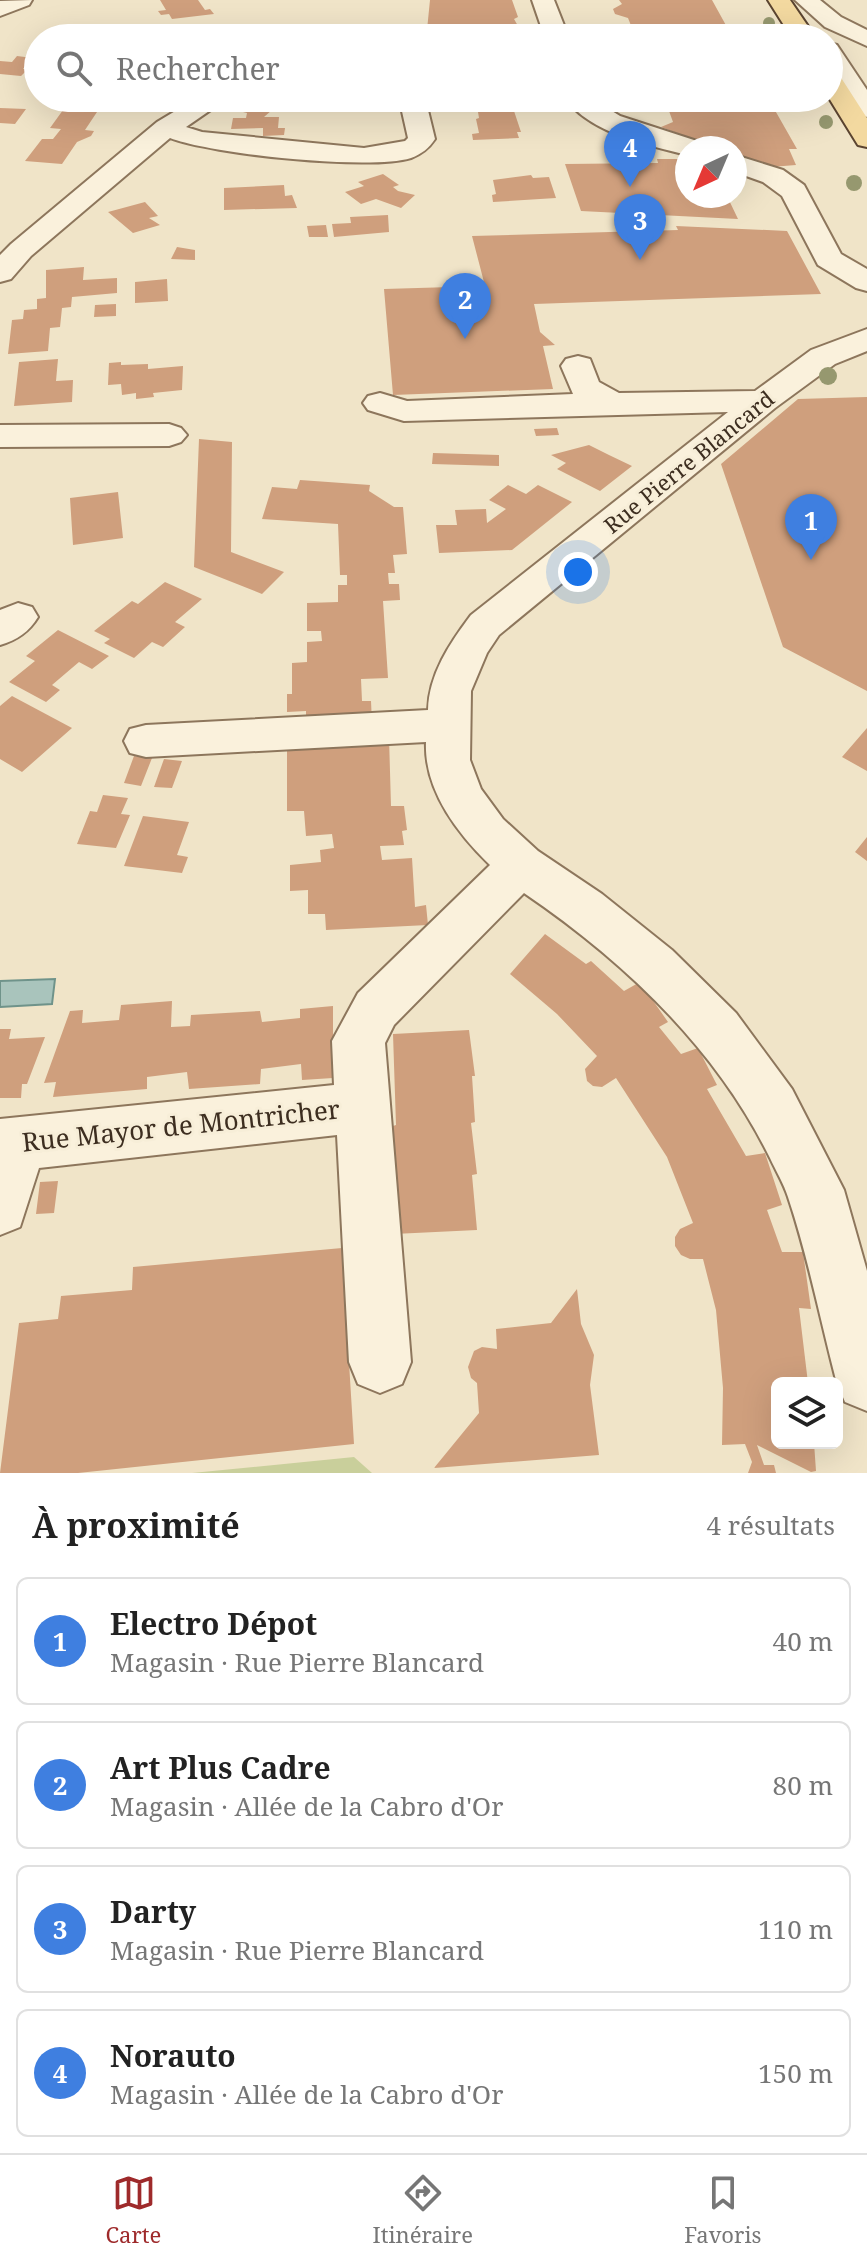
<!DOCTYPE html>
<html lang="fr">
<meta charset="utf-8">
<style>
body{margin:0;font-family:"Noto Serif",serif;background:#f6f6f6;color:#222}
.controls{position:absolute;right:24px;bottom:24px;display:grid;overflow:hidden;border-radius:12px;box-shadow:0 8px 32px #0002}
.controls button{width:72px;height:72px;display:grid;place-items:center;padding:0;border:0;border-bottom:2px solid #e0e0e0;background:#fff;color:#222;font:40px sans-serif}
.compass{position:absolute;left:675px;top:136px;width:72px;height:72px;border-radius:50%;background:#fff;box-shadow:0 8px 32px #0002;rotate:224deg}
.you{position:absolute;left:578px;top:572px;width:28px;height:28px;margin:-20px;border:6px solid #fff;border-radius:50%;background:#1a73e8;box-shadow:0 0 0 12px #1a73e833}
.badge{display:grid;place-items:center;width:52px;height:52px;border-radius:50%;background:#9e2a2b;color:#fff;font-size:26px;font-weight:700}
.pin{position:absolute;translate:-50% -66px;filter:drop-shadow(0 2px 4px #0008)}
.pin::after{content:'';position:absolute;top:42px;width:28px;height:24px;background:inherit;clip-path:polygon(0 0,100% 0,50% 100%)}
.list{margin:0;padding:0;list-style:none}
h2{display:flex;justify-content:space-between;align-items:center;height:104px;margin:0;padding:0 32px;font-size:34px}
h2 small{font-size:26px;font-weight:400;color:#767676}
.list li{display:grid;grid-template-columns:52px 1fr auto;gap:24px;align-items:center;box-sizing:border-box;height:128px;margin:0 16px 16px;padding:0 16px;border:2px solid #e0e0e0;border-radius:12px}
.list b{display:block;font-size:30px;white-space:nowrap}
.list p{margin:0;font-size:26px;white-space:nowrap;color:#767676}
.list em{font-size:26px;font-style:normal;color:#767676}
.icon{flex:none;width:44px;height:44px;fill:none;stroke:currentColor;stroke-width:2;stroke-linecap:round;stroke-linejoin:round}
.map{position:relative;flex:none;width:867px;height:1473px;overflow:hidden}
.search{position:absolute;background:#fff;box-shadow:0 8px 32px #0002;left:24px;right:24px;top:24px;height:88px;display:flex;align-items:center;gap:20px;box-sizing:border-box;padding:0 28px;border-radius:44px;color:#767676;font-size:30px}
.sheet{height:680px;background:#fff}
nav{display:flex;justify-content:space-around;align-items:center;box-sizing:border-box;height:112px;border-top:2px solid #e0e0e0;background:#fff;font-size:22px;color:#767676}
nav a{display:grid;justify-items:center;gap:4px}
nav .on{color:#9e2a2b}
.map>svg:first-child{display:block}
.green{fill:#c9cf9b}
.water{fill:#a9c4bc;stroke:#6f938a;stroke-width:2}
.building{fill:#cf9f7d}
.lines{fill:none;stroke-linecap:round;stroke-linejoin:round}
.minor-casing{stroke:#8d765c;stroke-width:4}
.major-casing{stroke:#5b4430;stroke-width:4}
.minor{fill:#faf1dc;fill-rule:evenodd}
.major{fill:#f3d9a0;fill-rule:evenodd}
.tree{fill:#96986f}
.labels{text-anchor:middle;stroke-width:6;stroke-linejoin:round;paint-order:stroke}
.street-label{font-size:22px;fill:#3d2e20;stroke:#f7eed8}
.near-street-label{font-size:26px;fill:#3d2e20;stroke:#f7eed8}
</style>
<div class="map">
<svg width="867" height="1473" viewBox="0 0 867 1473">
<rect width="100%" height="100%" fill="#f0e4c8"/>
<!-- green -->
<path class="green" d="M354,1457l18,16h-180z"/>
<!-- water -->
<path class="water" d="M55,979l-3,25 -52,3v-26z"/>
<!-- building -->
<path class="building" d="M160,0h38l7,10 5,-1 4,5 -42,5 -3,-5 -8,1 -3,-4 8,-1z
M430,0h82l6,17 -4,2 4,7 -91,4z
M619,0h93l21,38h-97l-8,-20 -13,-4 -2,-5 9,-5z
M17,56l16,2 -10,11h5l-7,7 -21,-2v-13l12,1z
M257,98h23l-7,5 13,3 -7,6 -7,-2 -8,7h15l-1,11h7l-1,7 -21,1v-8l-32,1 2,-11h13l1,-5 -8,-2z
M655,98h113l29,51h-8l7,16 -25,2 -36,-13v-6h-18l-56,-21 12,-5 -4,-11 -16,-5 -2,-5z
M0,108l26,1 -11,15 -15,-1z
M63,110l34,2 -12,18 9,1 -3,5 -14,6 -15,22 -37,-3 17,-22h11l8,-10 -11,-1z
M514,111l7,21h-4l2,6 -46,2 -1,-6 7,-1 -3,-14 3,-1 -1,-6z
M657,159h20l10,3v34h40l11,23 -157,-8 -16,-47 93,-1z
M383,174l16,11 -6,2 5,4 17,4 -14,13 -25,-9 -15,5 -16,-12 19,-6 -6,-4z
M531,175l2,3 16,-1 7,21 -63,4 -1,-7 4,-1 -3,-14z
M284,185l1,11 7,-1 5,13 -73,2v-22z
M145,202l13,14 -9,2 11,7 -27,8 -25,-21z
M388,215l1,17 -55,5 -2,-13 19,-1 -1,-6z
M326,225l2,12h-19l-2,-11z
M676,226l111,5 34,63 -287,10 6,28 15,13 -12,1 10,43 -160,6 -9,-106 101,-3 -13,-50 206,-6z
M177,247l18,3v10l-24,-1z
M84,267l-1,13 34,-2v15l-45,4 -1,10 -9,1 -2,19 -10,1 -2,23 -40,3 4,-34 11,-1 1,-9 13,-1v-10l9,-1v-28z
M167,279l1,22 -33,2v-21z
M116,304v12l-22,1 1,-12z
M58,359l-2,22 17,-1 -1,22 -58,4 5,-44z
M121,362v3l27,-1v5l35,-3 -1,24 -29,3 1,4 -18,2v-6l-14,2 -1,-11 -13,1 1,-22z
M867,397v294l-84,-44 -62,-183 77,-65z
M557,428l2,7 -23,1 -2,-7z
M199,439l33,3 -1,110 53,20 -22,22 -68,-27z
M589,445l20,10 23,11 -32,25 -43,-22 9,-6 -15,-8z
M433,453l66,2v11l-67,-2z
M300,480l70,5 -1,6 25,16h9l4,47 -14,1 2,18h-7l1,11h10l1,16 -17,1 5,77 -27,1 1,22h9l1,22 -66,3v-15l-19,1v-18h5v-31l15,-1v-20l15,-1 -1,-10h-14v-28l31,-1v-17h9v-10h-7l-2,-51 -76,-5 10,-32 25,2z
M508,485l18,9 12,-9 34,17 -60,48 -73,3 -3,-28h21l-2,-15 31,-1 1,14 19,-14 -17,-9z
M118,492l5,46 -50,7 -3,-47z
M165,582l37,17 -27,23 10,5 -22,20 -11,-5 -18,16 -30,-15 6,-4 -16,-8 38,-30 6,3z
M58,630l51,26 -17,13 -13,-7 -27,23 8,5 -14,12 -37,-20 26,-21 -9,-5z
M12,696l60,32 -50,44 -22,-13v-53z
M867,728v43l-25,-14z
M389,737l2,69h13l3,24 -5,1 2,14 -24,1 2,14 30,-2 3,49 11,-2 2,20 -102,5 -1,-16h-17v-24l-18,1v-26l31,-3 -1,-12 14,-2 -2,-14 -26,2 -2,-25h-17v-69z
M134,756l18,2 -11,28 -17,-3z
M164,759l18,2 -10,27 -18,-1z
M103,795l25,3 -7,16 9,1 -14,33 -39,-4 13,-33 7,1z
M143,816l46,6 -12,33 11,2 -6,16 -58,-7z
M867,837v24l-12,-9z
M545,934l41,30 5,-3 33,30 16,-9 28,40 -9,5 22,27 17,-6 19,37 -10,4 39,67 19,-3 17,52 -15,5 15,42h21l8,57 -12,-1 9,75h-31v60h37l2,28 -5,1 -54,-27 7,20h10l2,8h-28l4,-11 -7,-18 -23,1 1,-57 -7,-78 -13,-51h-13l-9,-4 -6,-9v-9l5,-8 13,-6 -26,-66 -51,-79 -14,9 -9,-1 -6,-5 -2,-12 12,-13 -40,-42 -47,-40z
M172,1001l-1,26 19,-1 1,-11 69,-4 2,11 38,-4v-9l33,-3v72l-31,2 -1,-16 -40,5 -1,15 -71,5 -2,-17 -40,5v12l-94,8 3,-15 -12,1 26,-72 13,-1 -1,13 37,-3 2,-15z
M0,1029h11l-2,10 36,-2 -18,47h-5l-1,14h-21z
M469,1030l6,46h-3l3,46 -4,1 6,51 -5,1 5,55 -83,4 -3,-55 6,-1 -4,-52 3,-1 -3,-91z
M58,1181l-4,32 -18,1 4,-32z
M342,1248l12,196 -276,29h-78l19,-150 39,-4 3,-23 71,-6 1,-23z
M577,1289l4,35 13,31 -4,30 9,70 -165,13 45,-55 -2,-30 -6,-5 -3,-11 6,-16 8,-4 15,2 -1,-20 55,-6z"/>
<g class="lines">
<!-- minor casing -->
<g class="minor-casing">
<path id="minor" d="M32,0l-3,5 -29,11v-15z
M532,0h22l15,38h-24z
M795,0h25l21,17 26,13v16l-42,-19z
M829,43l8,2 30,45v27l-9,-3 -29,-45z
M197,98h31l-42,29 16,5 162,16 41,-7 3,-3 -9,-40h26l10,41c-6,9 -13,15 -24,19 -41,13 -200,-4 -241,-20l-139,118 -20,23 -11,3v-27l11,-11 146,-122z
M565,98h26l29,18 80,26 4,6h-17v7c-40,-10 -97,-22 -122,-57z
M735,155l48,15 21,15 37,69 26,15v22l-11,-3 -38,-23 -36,-69 -19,-14 -28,-10z
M867,329v22l-32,13 -60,44 -276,227 -12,18 -16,38 -1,69 11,29 22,30 35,32 64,43 70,56 64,63 56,76 52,101 23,81v140l-22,-9 -9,-22c-16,-61 -28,-124 -48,-183 -4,-13 -12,-26 -18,-39 -54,-110 -146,-197 -246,-265l-130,132 -9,18 26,319 -9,22 -22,9 -22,-9 -9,-22 -12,-227 -298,33 -19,59 -20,8v-116l334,-34 -2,-44 26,-48 132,-128c-33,-32 -66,-75 -64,-123l-280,15 -16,-4 -6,-12 6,-12 16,-4 282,-15c1,-36 22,-67 43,-95l257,-203 -324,9 -36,-11 -5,-7 5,-7 12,-3 27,8 166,-7 -12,-28 5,-7 12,-3 12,3 9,23 20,11 136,-2 56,-41z
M169,424l12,4 6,7 -6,7 -12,4 -169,1v-22z
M18,603l14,4 6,10c-9,15 -21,23 -38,28v-35z"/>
</g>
<!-- major casing -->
<g class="major-casing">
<path id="major" d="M768,0h22l26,38h-24z
M829,71l9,2 29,45v29l-9,-2 -29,-47z"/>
</g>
<!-- minor -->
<use href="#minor" class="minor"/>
<!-- major -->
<use href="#major" class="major"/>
</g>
<!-- trees -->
<g class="tree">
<circle cx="769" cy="23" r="6"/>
<circle cx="826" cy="122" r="7"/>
<circle cx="854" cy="183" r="8"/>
<circle cx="828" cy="376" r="9"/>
</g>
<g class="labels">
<!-- street labels -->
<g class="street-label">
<text transform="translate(689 462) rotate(-39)" y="8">Rue Pierre Blancard</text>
</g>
<!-- near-street labels -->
<g class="near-street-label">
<text transform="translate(181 1126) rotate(-6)" y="9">Rue Mayor de Montricher</text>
</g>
</g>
</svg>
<div class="controls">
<button><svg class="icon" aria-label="layers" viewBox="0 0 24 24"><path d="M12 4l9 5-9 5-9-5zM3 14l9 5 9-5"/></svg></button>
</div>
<svg class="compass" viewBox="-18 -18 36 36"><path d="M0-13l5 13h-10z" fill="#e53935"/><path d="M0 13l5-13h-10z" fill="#767676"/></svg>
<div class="you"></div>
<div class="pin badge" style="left:811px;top:560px;background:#3f7fe0">1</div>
<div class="pin badge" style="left:465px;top:339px;background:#3f7fe0">2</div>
<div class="pin badge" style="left:640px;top:260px;background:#3f7fe0">3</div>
<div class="pin badge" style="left:630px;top:187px;background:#3f7fe0">4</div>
<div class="search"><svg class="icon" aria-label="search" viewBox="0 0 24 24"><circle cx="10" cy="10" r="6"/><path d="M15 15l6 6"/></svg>Rechercher</div>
</div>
<section class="sheet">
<h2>À proximité<small>4 résultats</small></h2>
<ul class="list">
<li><span class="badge" style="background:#3f7fe0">1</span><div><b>Electro Dépot</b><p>Magasin · Rue Pierre Blancard</p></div><em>40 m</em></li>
<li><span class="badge" style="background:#3f7fe0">2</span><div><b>Art Plus Cadre</b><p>Magasin · Allée de la Cabro d'Or</p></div><em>80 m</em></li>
<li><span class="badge" style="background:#3f7fe0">3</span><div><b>Darty</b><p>Magasin · Rue Pierre Blancard</p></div><em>110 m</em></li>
<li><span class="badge" style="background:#3f7fe0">4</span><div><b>Norauto</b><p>Magasin · Allée de la Cabro d'Or</p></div><em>150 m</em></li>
</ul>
</section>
<nav>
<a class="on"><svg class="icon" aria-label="map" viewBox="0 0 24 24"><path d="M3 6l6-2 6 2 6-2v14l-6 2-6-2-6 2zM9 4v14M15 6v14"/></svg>Carte</a>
<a><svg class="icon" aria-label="directions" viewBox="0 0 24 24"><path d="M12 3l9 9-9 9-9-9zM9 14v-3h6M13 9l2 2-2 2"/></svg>Itinéraire</a>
<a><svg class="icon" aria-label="saved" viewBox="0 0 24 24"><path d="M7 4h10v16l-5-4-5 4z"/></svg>Favoris</a>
</nav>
